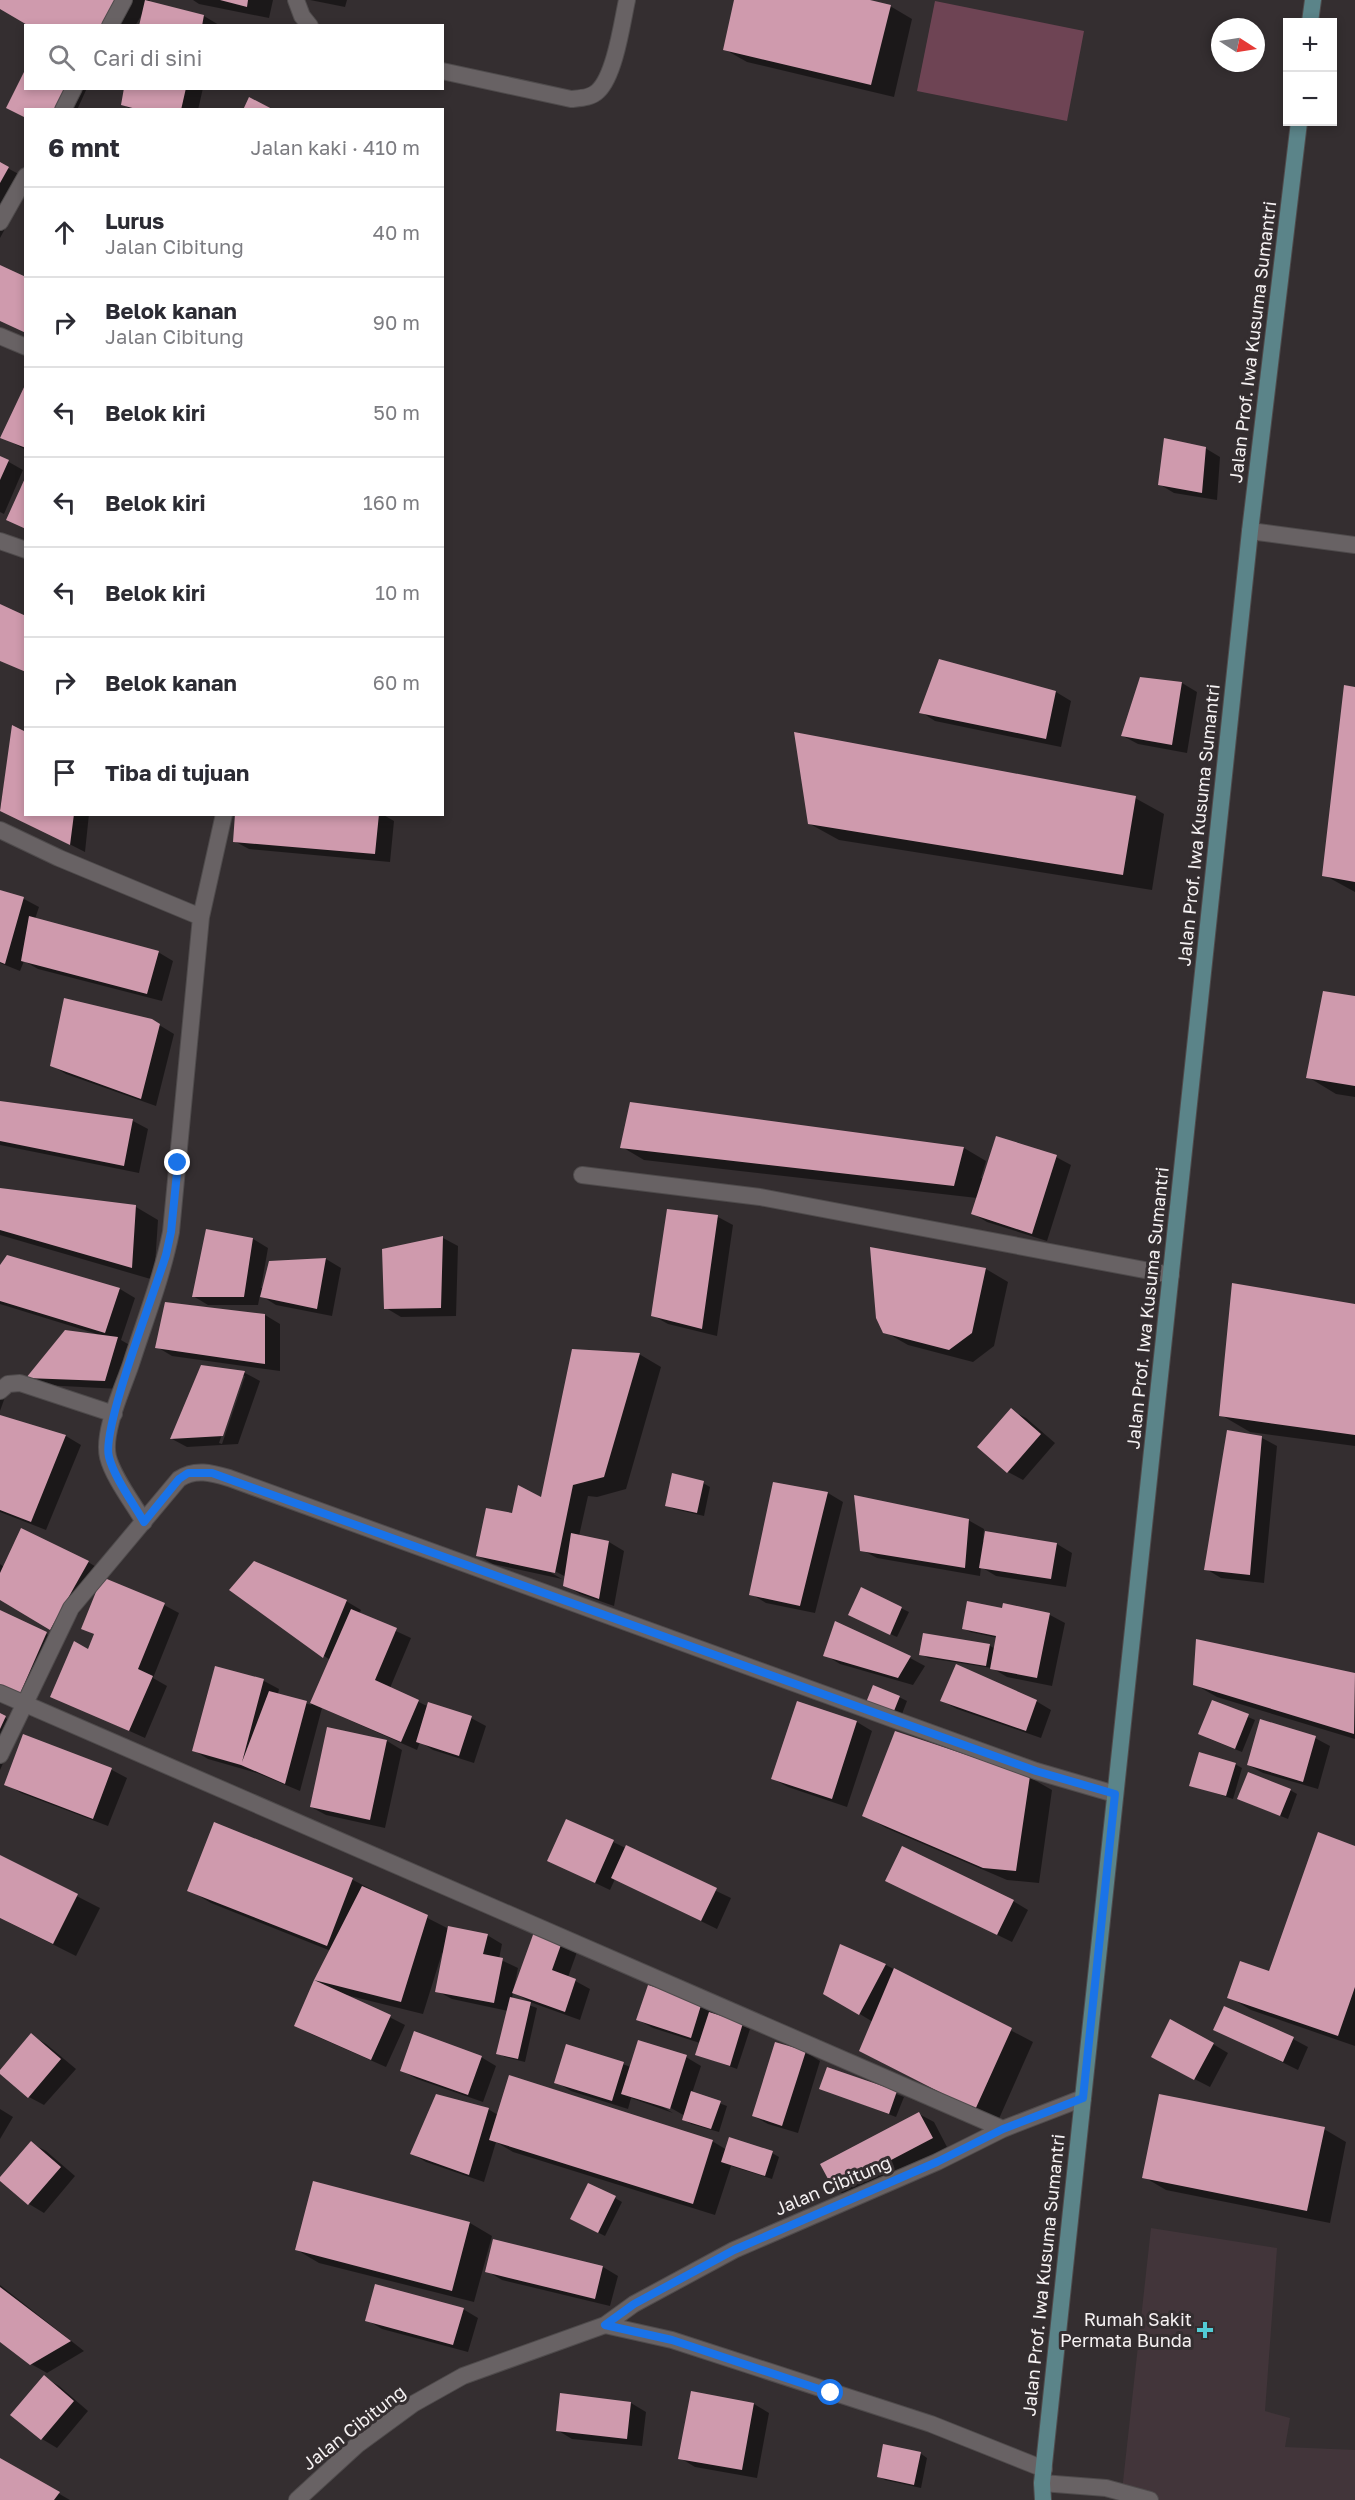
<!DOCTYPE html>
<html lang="id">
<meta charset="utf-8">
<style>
body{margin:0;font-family:"Golos Text",sans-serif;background:#f7f7f7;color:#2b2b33}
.controls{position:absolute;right:18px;top:18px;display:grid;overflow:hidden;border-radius:0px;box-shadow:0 3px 9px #0003}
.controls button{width:54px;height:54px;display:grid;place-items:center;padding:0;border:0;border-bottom:2px solid #e1e1e2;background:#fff;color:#2b2b33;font:30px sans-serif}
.compass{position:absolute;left:1211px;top:18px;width:54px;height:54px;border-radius:50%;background:#fff;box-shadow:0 3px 9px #0003;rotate:102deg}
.stop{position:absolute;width:18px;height:18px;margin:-14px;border:4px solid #1a73e8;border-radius:50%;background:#fff}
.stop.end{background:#1a73e8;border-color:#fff;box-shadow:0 2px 6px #0008}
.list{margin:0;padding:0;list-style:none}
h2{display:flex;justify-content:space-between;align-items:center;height:78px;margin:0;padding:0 24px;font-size:26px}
h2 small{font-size:20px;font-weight:400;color:#7c7c81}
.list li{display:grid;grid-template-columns:39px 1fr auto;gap:18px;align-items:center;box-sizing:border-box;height:90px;padding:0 24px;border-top:2px solid #e1e1e2}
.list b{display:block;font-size:22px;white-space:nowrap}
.list p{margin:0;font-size:20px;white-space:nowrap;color:#7c7c81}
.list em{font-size:20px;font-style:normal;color:#7c7c81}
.icon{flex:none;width:33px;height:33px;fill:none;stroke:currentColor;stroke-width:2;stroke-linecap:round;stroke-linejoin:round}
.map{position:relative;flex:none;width:1355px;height:2500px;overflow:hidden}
.search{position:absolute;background:#fff;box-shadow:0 3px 9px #0003;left:24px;top:24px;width:420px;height:66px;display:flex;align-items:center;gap:15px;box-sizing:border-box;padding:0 21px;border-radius:0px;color:#7c7c81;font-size:22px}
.panel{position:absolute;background:#fff;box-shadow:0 3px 9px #0003;left:24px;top:108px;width:420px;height:708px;border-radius:0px}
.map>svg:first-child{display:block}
.built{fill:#42353a}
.pitch{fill:#6e4454}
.shadow{fill:#0007;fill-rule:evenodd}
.building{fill:#cf9aad}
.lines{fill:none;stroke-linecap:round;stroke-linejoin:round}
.service-casing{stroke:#4f4b4c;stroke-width:18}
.minor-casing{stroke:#4f4b4c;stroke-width:18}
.secondary-casing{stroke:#4f4b4c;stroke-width:18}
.service{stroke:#686264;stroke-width:16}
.minor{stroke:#686264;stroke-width:16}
.secondary{stroke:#5b8489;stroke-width:16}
.route{stroke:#1a73e8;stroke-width:8}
.poi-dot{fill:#52ccd6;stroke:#342e30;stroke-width:2}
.labels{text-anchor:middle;stroke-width:6;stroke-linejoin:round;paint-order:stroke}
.street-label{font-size:18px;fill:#f5f1f2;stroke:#342e30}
.poi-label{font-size:18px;fill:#f5f1f2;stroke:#342e30;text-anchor:end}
</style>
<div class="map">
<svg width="1355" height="2500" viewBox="0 0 1355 2500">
<rect width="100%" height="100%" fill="#342e30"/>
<!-- built -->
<path class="built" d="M1151,2228l126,20 -12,163 25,7 -5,29 70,3v50h-234z"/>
<!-- pitch -->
<path class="pitch" d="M935,1l149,30 -17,90 -150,-30z"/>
<!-- shadow -->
<path class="shadow" d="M0,0h150l-2,3 56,13 15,9 -78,1 3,-15 -9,15h-103l-32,-19z
M193,0h80l-4,18 -70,-14z
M310,0h37l-2,7z
M736,0h127l27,6 22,13 -18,78 -147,-35 -23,-13z
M26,88h61l-10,22h-51z
M126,88h77l-5,22h-66l-10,-6z
M0,164l26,14v12l-26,48z
M26,387v63l-24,-13z
M1205,448l15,9 -3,43 -43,-7 -15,-9z
M0,457l23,13 -19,44 -4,-2z
M1141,679l41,4 15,9 -10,61 -49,-9 -15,-8z
M1355,689v203l-31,-17z
M1056,692l15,9 -10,46 -126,-26 -14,-9z
M13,728l13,86h63l-4,38 -85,-43z
M1135,798l29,16 -12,76 -313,-50 -29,-16z
M237,814h145l12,7 -4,41 -141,-13 -15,-8z
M0,892l24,7 15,8 -4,12 123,33 15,9 -11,40 -124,-32 -14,-8 -4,10 -20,-8z
M1355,998v99l-19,-3 -28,-17z
M151,1020l23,14 -18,72 -90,-32 -15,-9z
M1,1103l132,18 15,8 -9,44 -139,-28z
M622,1147l342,1 22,13 -5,17 3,1 72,-22 15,8 -24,76 -60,-19 -15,-9 5,-15 -333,-38z
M0,1190l136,17 22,13 -4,60 -154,-45z
M718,1217l15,8 -16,111 -49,-12 -16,-9z
M207,1231l46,8 15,9 -7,40h3l6,-25 56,-4 15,9 -9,48 -56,-11 -16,-10 -2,10h-50l-15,-9z
M443,1238l15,8 -2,70 -55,1 -15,-9 -3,-58z
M7,1257l113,32 15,9 -14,42 12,7 -13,42 -77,-4 -14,-8 68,-43 -97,-30v-37z
M986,1269l22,13 -14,64 -21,16 -65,-17 -23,-13z
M1355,1305v141l-105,-14 -29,-17z
M265,1315l15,9v47l-108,-15 -15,-9z
M639,1354l22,13 -35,122 -29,8 -9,-1 -9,40 30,6 15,9 -10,55 -34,-12 -15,-9 1,-8 -17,-9 -1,3 14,8 -69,-15 -15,-8 35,-41 30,-15z
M202,1366l43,7 15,8 -22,63 -51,3 -15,-8zM242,1376h3l-23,68 -3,-1z
M0,1380l9,6 -9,25z
M1011,1410l15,8 29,25 -32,37 -15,-8z
M0,1417l66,19 15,9 -35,85 -46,-18z
M1262,1438l15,8 -13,137 -43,-5 -15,-9z
M703,1483l7,4 -6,29 -30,-7 -8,-4z
M828,1493l15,9 -28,111 -49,-10 -15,-9z
M968,1520l16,9 -1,12 74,3 15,9 -6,34 -70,-11 -15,-9 -1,9 -103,-18 -15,-8z
M88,1562l15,9 -38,66 -65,-38v-35l4,3z
M861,1589l48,23 -12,25 -40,-18z
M231,1590l115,11 15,9 -2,4 52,24 -21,50 39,19 42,11 15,8 -12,37 -41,-13 -13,-8 -3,8 -95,-42 -22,83 -43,-18 -49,-14 -15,-9 23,-82 48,13 15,8 -1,5 33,11 19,-45z
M164,1605l15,8 -26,65 14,8 -22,52 -93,-42 36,-45 7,-16 -12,-7z
M1004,1605l46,10 15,8 -13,63 -45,-9 -15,-9 -64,-10 -7,-4 68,-9 6,4 3,-11 -28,-6 -7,-4 39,-19z
M0,1611l62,31 -28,61 -34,-16z
M1197,1641l158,34v64l-138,-42 -23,-13z
M825,1655l85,3 15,8 -12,19 -73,-21z
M899,1697l8,4 -7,18 -26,-11z
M942,1701h94l15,9 -10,28 -84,-29z
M1213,1702l42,18 -13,32 -35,-14z
M798,1703l59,19 15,9 -25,76 -59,-20 -15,-8z
M0,1715l20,11 -20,44z
M24,1736l88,34 15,8 -19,48 -87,-33 -15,-9z
M1315,1738l15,8 -12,43 -55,-16 -15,-8z
M387,1741l15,9 -17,78 -59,-13 -15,-8z
M1235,1764l7,4 -9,31 -42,-14z
M1029,1777l23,13 -13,93 -32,-3 -121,-52 -22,-13z
M1290,1790l7,4 -9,25 -49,-20z
M215,1824l138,56 96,49 38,6 15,9 -3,15 19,9 -4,20 21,-54 42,18 -9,25 22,12 -10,31 -50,-18 -17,-10 -1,7 25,9 -12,54 -20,-5 -7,-4 10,-42 -56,-12 -15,-8 7,-37 -2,-1 -19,61 -77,-19 59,30 -19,42 -75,-33 -15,-8 35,-75 -120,-48 -22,-13z
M613,1842l118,56 -14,31 -102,-50 -5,11 -61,-29z
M1355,1847v199l-104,-36 -22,-13 41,-24z
M0,1857l100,51 -24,48 -76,-38z
M887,1881l126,20 15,9 -16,32z
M841,1946l45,19 147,77 -35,79 -115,-58 -10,-41 -48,-29z
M649,1987l68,25 -1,4 34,13 -13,40 -41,-15 4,-11 -47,-15 -15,-8z
M1215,2029l78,10 15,8 -10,23z
M31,2035l15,9 30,25 -32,36 -15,-8z
M1213,2044l15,9 -18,34 -43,-22z
M567,2045l64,22 55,-10 15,9 -9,27 35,13 -8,26 -28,-8 -7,-4 1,-4 -21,-12 -1,3 10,6 -42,-15 -3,11 -57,-18 -15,-9z
M805,2052l15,9 -22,72 -30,-9 -15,-8z
M481,2057l15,9 -13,36 -66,-23 -15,-8z
M828,2068l76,29 -8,20 -76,-29z
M0,2109l13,8 -13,22z
M488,2109l10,6 214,26 15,9 45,3 7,4 -7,22 -41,-13 -16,49 -202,-63 -17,-10 -12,40 -58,-20 -15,-9z
M919,2114l15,8 13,25 -97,51 -15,-9z
M1324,2129l22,13 -16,81 -164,-33 -22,-13z
M31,2143l15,8 29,25 -31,37 -15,-9 -29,-24z
M615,2198l7,4 -17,34 -26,-13z
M470,2223l22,13 -18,66 -155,-39 -22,-13z
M603,2267l15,9 -8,30 -108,-26 -15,-9z
M0,2285l84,66 -37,22 -16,-9 -31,-24z
M463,2309l15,9 -10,34 -86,-23 -15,-9z
M44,2377l15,9 29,25 -31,37 -15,-9 -30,-25z
M631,2403l15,9 -4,34 -70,-7 -15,-9z
M754,2404l15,9 -12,65 -62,-11 -15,-9z
M920,2453l7,5 -6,30 -36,-8 -7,-4z
M0,2460l70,40h-70z"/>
<!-- building -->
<path class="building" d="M0,0h120l-14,26h-77l-29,-17z
M145,0l59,15 -2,11h-63z
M220,0h28l-1,7z
M734,0h136l21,5 -20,80 -148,-35z
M26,68v20h42l-10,22h-32v8l-20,-10z
M124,88h62l-5,22h-41l-19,-5z
M249,97l25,13h-31z
M0,162l9,5 -9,16z
M0,265l26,12v56l-26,-12z
M26,383v65l-26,-10z
M1164,438l42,9 -4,46 -44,-8z
M0,456l9,4 -9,20z
M26,476v53l-20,-9z
M0,604l26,12v56l-26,-11z
M939,659l117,32 -10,48 -127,-26z
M1140,677l42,5 -10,63 -51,-9z
M1344,685l11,2v195l-33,-6z
M12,725l14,7v82h48l-4,31 -70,-34z
M794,732l342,64 -13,79 -315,-51z
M235,814h144l-4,40 -142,-12z
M0,890l24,7 -19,67 -5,-2z
M29,916l130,35 -12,43 -126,-33z
M1323,991l32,5v90l-49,-8z
M64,998l88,21 8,5 -19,75 -91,-33z
M0,1101l133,18 -9,47 -124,-25z
M630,1102l334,45 -10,39 -334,-38z
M996,1136l61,19 -25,79 -61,-20z
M0,1188l136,17 -4,63 -132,-38z
M667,1209l51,6 -16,114 -51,-13z
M206,1229l47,9 -9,59h-52z
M443,1236l-2,72 -57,1 -2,-60z
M870,1247l116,21 -14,65 -23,17 -66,-17 -7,-15z
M7,1255l113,33 -15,45 -105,-32v-36z
M326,1258l-9,51 -57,-12 9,-36z
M1232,1283l123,21v131l-136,-19z
M165,1302l100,12v50l-110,-16z
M65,1330l53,7 -13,44 -79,-3z
M572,1349l68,4 -36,124 -31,8 -18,88 -79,-17 10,-48 26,5 6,-28 23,12z
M201,1365l44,6 -22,65 -53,3z
M1011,1408l30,26 -34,39 -30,-26z
M0,1415l66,20 -35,87 -31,-12z
M1227,1430l35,6 -12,139 -46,-5z
M672,1473l32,8 -7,32 -32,-7z
M773,1482l55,10 -28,114 -51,-11z
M854,1495l115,24 -4,49 -105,-17z
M21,1528l68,33 -39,69 -50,-30v-27z
M985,1531l72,12 -6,36 -72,-11z
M571,1533l38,8 -10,58 -36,-13z
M254,1561l93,39 -24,58 -94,-68z
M102,1577l63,26 -27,66 15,7 -24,55 -79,-34 24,-56 14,8 6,-15 -13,-5z
M861,1587l41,20 -12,28 -42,-20z
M967,1601l35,7 1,-5 47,10 -13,65 -47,-9 6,-33 -34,-7z
M351,1609l46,19 -22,52 44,20 -18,42 -91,-39z
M0,1610l47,22 -28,64 -19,-9z
M835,1621l76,35 -13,22 -75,-22z
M923,1633l67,11 -4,22 -67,-11z
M1196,1639l159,34 -1,61 -161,-49z
M956,1664l81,36 -11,31 -86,-30z
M215,1666l49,13 -22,83 27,-71 38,10 -22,83 -44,-19 -49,-14z
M873,1685l27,11 -8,20 -27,-11z
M1212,1700l37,14 -14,35 -37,-15z
M797,1701l60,20 -25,78 -61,-20z
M428,1702l44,14 -13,40 -43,-14z
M0,1713l6,3 -6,13z
M1260,1719l56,17 -13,46 -56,-17z
M327,1727l60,13 -17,80 -60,-13z
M895,1731l135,45 -14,95 -33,-3 -121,-52z
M23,1734l89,34 -19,51 -89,-34z
M1199,1752l37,11 -10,33 -37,-10z
M1248,1772l43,17 -11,27 -43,-17z
M566,1819l48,21 -19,43 -48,-22z
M214,1822l139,56 -26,68 -140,-55z
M1318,1832l37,14v141l-17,49 -111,-38 13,-37 29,10z
M626,1845l91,43 -16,33 -90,-43z
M902,1846l112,54 -17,35 -112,-54z
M0,1855l78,39 -25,50 -53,-26z
M362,1886l66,29 -27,87 -87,-22 77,35 -20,45 -77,-34 20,-46z
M448,1926l40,8 -5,20 20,4 -9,45 -59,-11z
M534,1932l28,10 -10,28 24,9 -11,33 -53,-19z
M840,1944l46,20 -27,51 -36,-21z
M894,1968l118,60 -37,82 -116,-59z
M648,1985l54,17 -11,36 -55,-18z
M510,1997l21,5 -13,57 -22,-5z
M1224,2006l70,31 -11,25 -70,-32z
M709,2012l34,11 -13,43 -35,-11z
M1170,2019l44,24 -20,37 -43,-23z
M414,2031l68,25 -14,39 -68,-24z
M31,2033l30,26 -33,39 -28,-24v-4z
M638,2040l49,15 -17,54 -49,-15z
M775,2042l31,9 -24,75 -30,-10z
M566,2044l58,18 -12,39 -58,-18z
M827,2067l70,24 -8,23 -70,-25z
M509,2075l204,65 -20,64 -204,-64z
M691,2091l30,10 -10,28 -29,-9z
M436,2094l53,14 -20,67 -59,-21z
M1159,2094l166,33 -18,84 -165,-33z
M919,2112l14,26 -99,52 -14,-26z
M729,2137l44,14 -8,25 -44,-14z
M31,2141l30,26 -33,38 -28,-24v-4z
M313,2181l157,41 -18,69 -157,-41z
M588,2183l28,13 -18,37 -28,-14z
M493,2239l110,27 -8,33 -110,-27z
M375,2284l89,24 -11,37 -88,-24z
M0,2287l71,54 -41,24 -30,-23z
M44,2375l30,26 -33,39 -31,-25z
M691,2391l63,12 -12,67 -64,-11z
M560,2393l71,9 -4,37 -71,-8z
M883,2444l38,8 -7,33 -37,-8z
M0,2458l60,34 -6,8h-54z"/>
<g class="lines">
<!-- service casing -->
<g class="service-casing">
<path id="service" d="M296,0l6,16 8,10
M110,26l14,-26
M442,71l129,28c10,-1 20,-1 27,-8 17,-16 24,-68 29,-91
M63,110l11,-22
M0,222l26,-46"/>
</g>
<!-- minor casing -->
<g class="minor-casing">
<path id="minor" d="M0,336l26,11
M1250,531l105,14
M0,541l26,9
M0,830l59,28 142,59
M582,1175l178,22 411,78
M0,1391l8,-7 12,-1 94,31
M144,1522c-11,-19 -31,-45 -36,-65 -6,-25 15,-69 23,-93 14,-44 31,-87 40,-132l30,-315 23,-103
M0,1693l1003,436
M0,1755l71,-147 108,-129c16,-11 33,-6 50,-1l807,293 79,23
M605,2325l67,15 259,84 113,45
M1042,2483l64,5 44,12
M297,2500l60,-55 56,-41 50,-28 142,-51 29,-21 100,-54 203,-88 66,-33 80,-31"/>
</g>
<!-- secondary casing -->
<g class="secondary-casing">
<path id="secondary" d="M1310,22l3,-22
M1043,2500l-1,-17 208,-1952 49,-409"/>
</g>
<!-- service -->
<use href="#service" class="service"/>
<!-- minor -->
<use href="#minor" class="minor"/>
<!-- secondary -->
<use href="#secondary" class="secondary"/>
</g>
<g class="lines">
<!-- route -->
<path class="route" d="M178,1163l-7,69 -5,23c-11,36 -65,174 -57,202 5,20 24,46 35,65l35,-43 9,-6h24l824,298 79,23 -32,304 -80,31 -66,33 -203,88 -100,54 -29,21 67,15 159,53"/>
</g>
<!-- markers -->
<path class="poi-dot" d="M1202 2321h6v6h6v6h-6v6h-6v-6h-6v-6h6z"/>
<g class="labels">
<!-- street labels -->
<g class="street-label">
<text transform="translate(1253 342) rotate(-83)" y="6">Jalan Prof. Iwa Kusuma Sumantri</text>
<text transform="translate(1199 825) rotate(-84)" y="6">Jalan Prof. Iwa Kusuma Sumantri</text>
<text transform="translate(1148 1308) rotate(-84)" y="6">Jalan Prof. Iwa Kusuma Sumantri</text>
<text transform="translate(833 2186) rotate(-23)" y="6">Jalan Cibitung</text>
<text transform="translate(1044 2275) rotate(-84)" y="6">Jalan Prof. Iwa Kusuma Sumantri</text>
<text transform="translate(354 2428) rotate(-38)" y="6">Jalan Cibitung</text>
</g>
<!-- poi labels -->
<g class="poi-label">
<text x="1192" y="2326">Rumah Sakit<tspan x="1192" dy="21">Permata Bunda</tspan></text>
</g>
</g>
</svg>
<div class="controls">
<button>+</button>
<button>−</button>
</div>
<svg class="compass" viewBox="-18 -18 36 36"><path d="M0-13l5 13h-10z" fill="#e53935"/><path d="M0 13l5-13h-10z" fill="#7c7c81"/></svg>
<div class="stop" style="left:831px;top:2393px"></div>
<div class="stop end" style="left:178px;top:1163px"></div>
<div class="search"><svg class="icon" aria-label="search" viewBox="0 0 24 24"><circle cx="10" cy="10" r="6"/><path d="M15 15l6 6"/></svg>Cari di sini</div>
<section class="panel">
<h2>6 mnt<small>Jalan kaki · 410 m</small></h2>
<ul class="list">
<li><svg class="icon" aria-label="ahead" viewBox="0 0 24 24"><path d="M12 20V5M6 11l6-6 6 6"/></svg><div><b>Lurus</b><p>Jalan Cibitung</p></div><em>40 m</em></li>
<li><svg class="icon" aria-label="right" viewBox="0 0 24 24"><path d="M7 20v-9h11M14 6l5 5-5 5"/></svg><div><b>Belok kanan</b><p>Jalan Cibitung</p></div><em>90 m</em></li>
<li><svg class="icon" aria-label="left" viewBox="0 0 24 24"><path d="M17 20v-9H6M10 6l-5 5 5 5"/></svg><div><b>Belok kiri</b></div><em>50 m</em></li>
<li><svg class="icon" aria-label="left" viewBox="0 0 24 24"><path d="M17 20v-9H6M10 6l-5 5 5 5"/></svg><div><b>Belok kiri</b></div><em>160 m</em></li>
<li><svg class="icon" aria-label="left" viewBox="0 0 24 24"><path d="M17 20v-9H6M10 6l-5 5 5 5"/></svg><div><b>Belok kiri</b></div><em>10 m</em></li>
<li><svg class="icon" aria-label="right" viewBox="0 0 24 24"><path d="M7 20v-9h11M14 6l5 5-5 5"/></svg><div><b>Belok kanan</b></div><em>60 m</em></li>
<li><svg class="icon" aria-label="arrive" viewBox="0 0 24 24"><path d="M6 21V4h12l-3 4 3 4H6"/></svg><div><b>Tiba di tujuan</b></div></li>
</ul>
</section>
</div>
